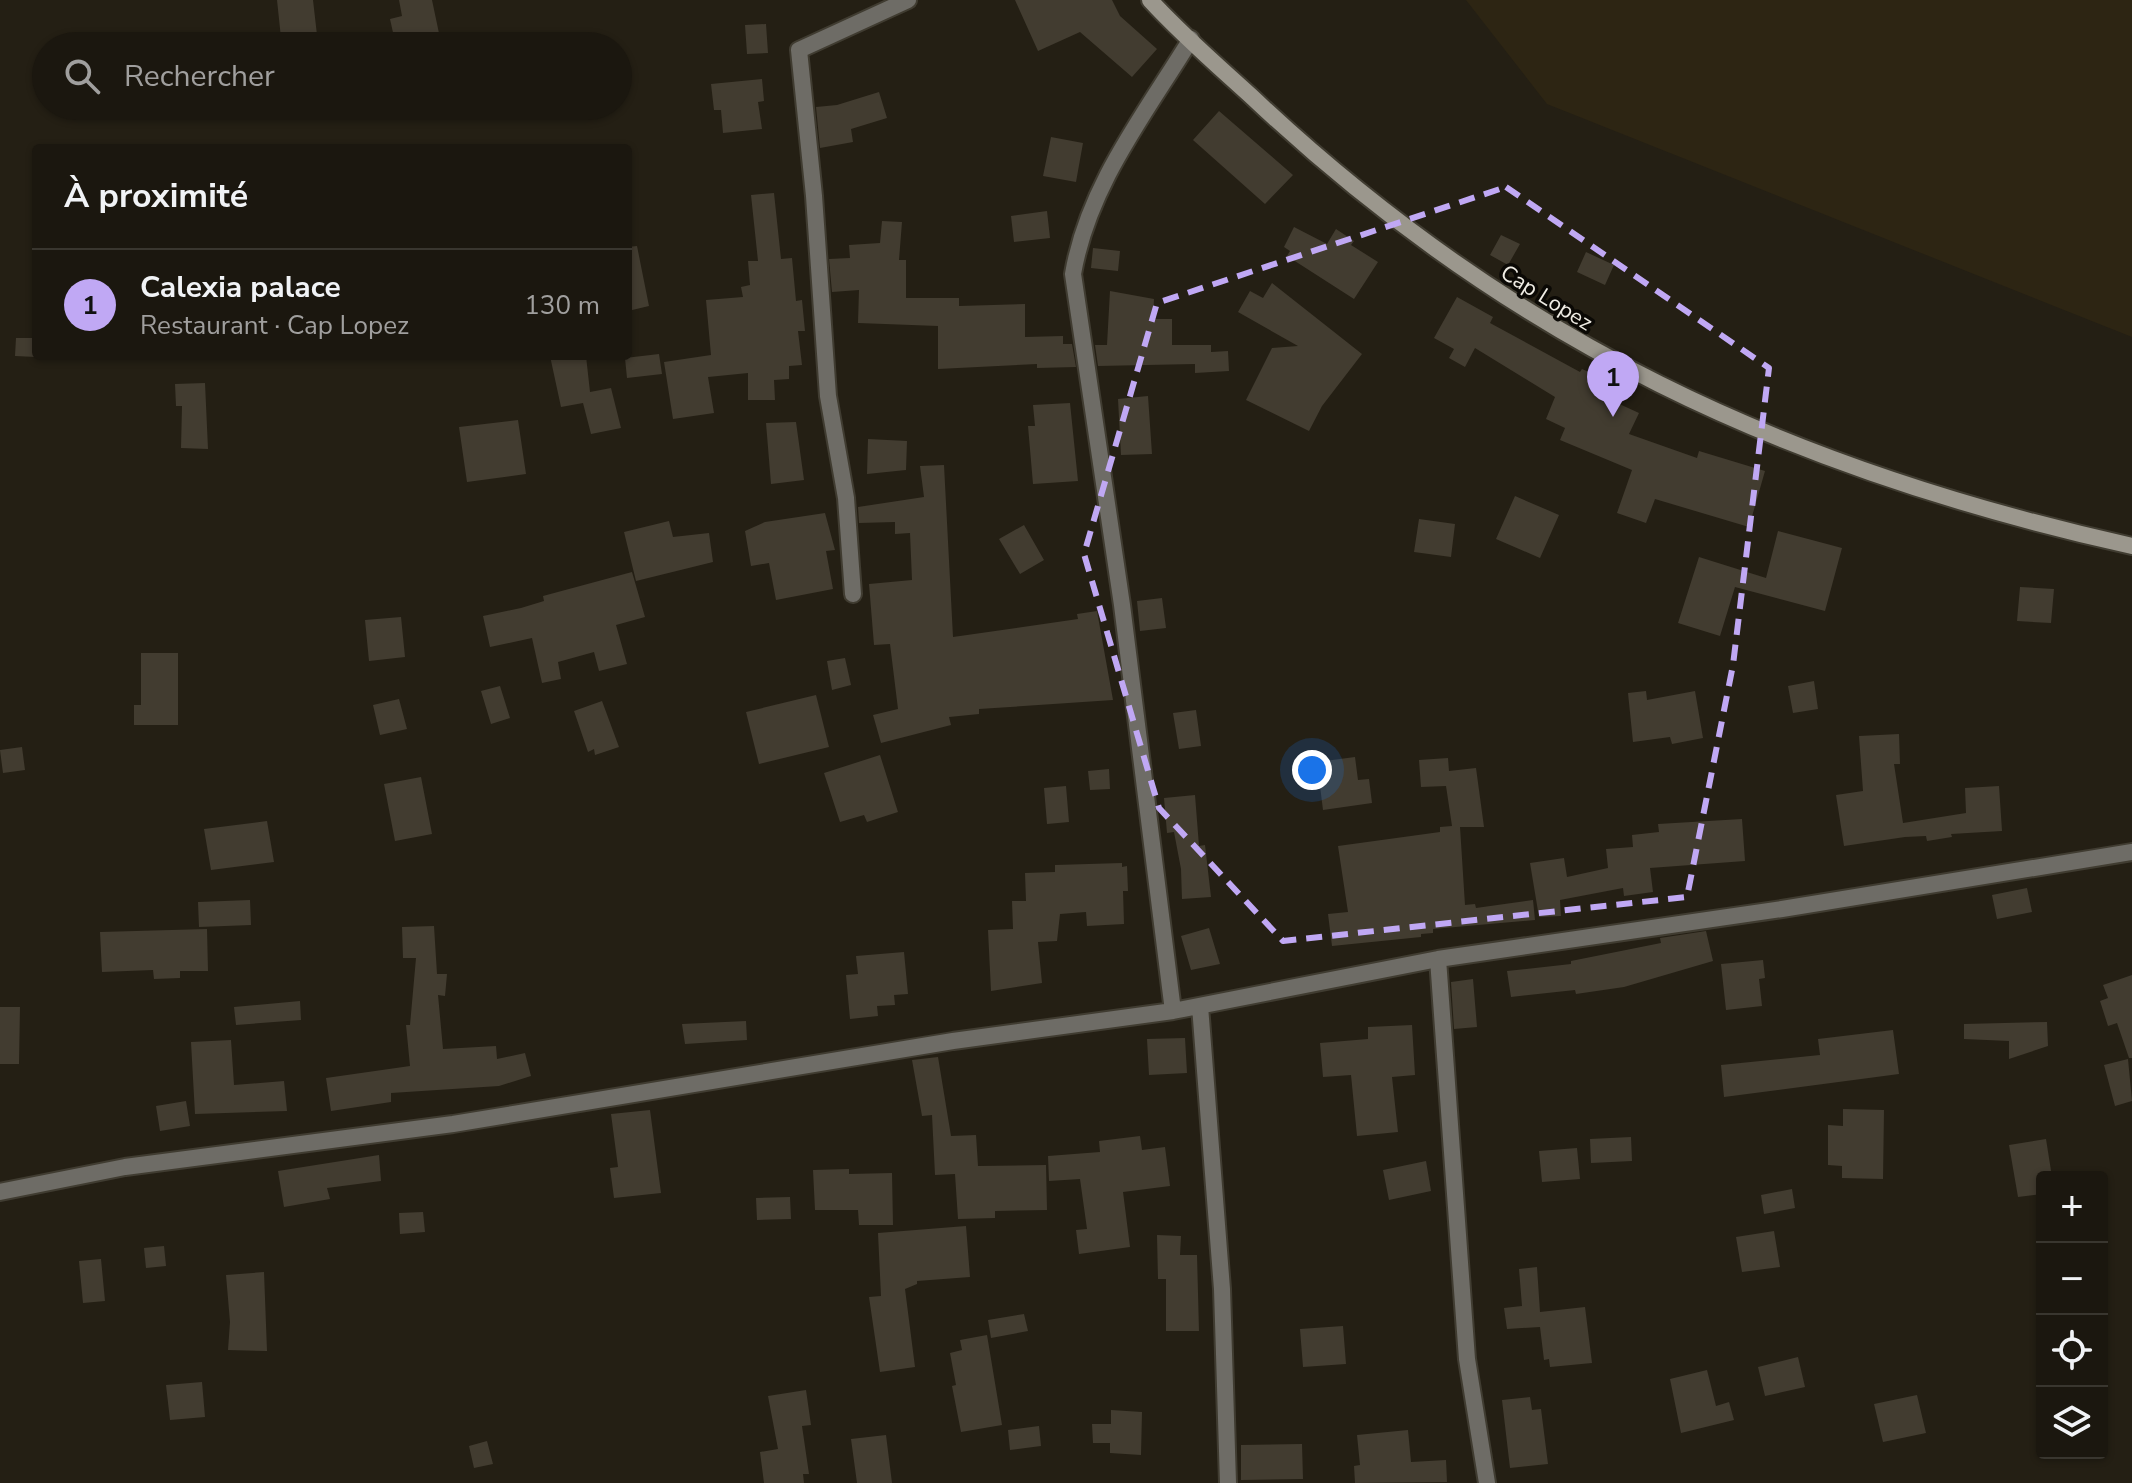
<!DOCTYPE html>
<html lang="fr">
<meta charset="utf-8">
<style>
body{margin:0;font-family:"Nunito Sans",sans-serif;background:#242018;color:#f1f3f6}
.controls{position:absolute;right:24px;bottom:24px;display:grid;overflow:hidden;border-radius:8px;box-shadow:0 2px 6px #0004}
.controls button{width:72px;height:72px;display:grid;place-items:center;padding:0;border:0;border-bottom:2px solid #39362f;background:#1b170f;color:#f1f3f6;font:40px sans-serif}
.you{position:absolute;left:1312px;top:770px;width:28px;height:28px;margin:-20px;border:6px solid #fff;border-radius:50%;background:#1a73e8;box-shadow:0 0 0 12px #1a73e833}
.badge{display:grid;place-items:center;width:52px;height:52px;border-radius:50%;background:#c0a8f4;color:#111;font-size:26px;font-weight:700}
.pin{position:absolute;translate:-50% -66px;filter:drop-shadow(0 2px 4px #0008)}
.pin::after{content:'';position:absolute;top:42px;width:28px;height:24px;background:inherit;clip-path:polygon(0 0,100% 0,50% 100%)}
.list{margin:0;padding:0;list-style:none}
h2{display:flex;justify-content:space-between;align-items:center;height:104px;margin:0;padding:0 32px;font-size:34px}
h2 small{font-size:26px;font-weight:400;color:#a09f9e}
.list li{display:grid;grid-template-columns:52px 1fr auto;gap:24px;align-items:center;box-sizing:border-box;height:112px;padding:0 32px;border-top:2px solid #39362f}
.list b{display:block;font-size:30px;white-space:nowrap}
.list p{margin:0;font-size:26px;white-space:nowrap;color:#a09f9e}
.list em{font-size:26px;font-style:normal;color:#a09f9e}
.icon{flex:none;width:44px;height:44px;fill:none;stroke:currentColor;stroke-width:2;stroke-linecap:round;stroke-linejoin:round}
.map{position:relative;flex:none;width:2132px;height:1483px;overflow:hidden}
.search{position:absolute;background:#1b170f;box-shadow:0 2px 6px #0004;left:32px;top:32px;width:600px;height:88px;display:flex;align-items:center;gap:20px;box-sizing:border-box;padding:0 28px;border-radius:44px;color:#a09f9e;font-size:30px}
.panel{position:absolute;background:#1b170f;box-shadow:0 2px 6px #0004;left:32px;top:144px;width:600px;height:216px;border-radius:8px}
.map>svg:first-child{display:block}
.built{fill:#2d2513}
.building{fill:#423c30}
.lines{fill:none;stroke-linecap:round;stroke-linejoin:round}
.street-casing{stroke:#403c31;stroke-width:20}
.secondary-casing{stroke:#403c31;stroke-width:20}
.street{stroke:#6e6c66;stroke-width:16}
.secondary{stroke:#9b978d;stroke-width:16}
.marked{fill:none;stroke:#c0a8f4;stroke-width:6;stroke-dasharray:16 10;stroke-linejoin:round}
.labels{text-anchor:middle;stroke-width:7;stroke-linejoin:round;paint-order:stroke}
.street-label{font-size:22px;fill:#efece4;stroke:#0b0905}
</style>
<div class="map">
<svg width="2132" height="1483" viewBox="0 0 2132 1483">
<rect width="100%" height="100%" fill="#241f14"/>
<!-- built -->
<path class="built" d="M1466,0h666v337l-585,-233z"/>
<!-- building -->
<path class="building" d="M277,0h36l4,35 -36,3z
M399,0h33l8,38 -44,8 -6,-27 12,-3z
M1015,0h97l8,16 37,33 -25,28 -52,-45 -42,19z
M766,24l2,29 -21,1 -2,-29z
M762,79l2,22 -6,1 4,27 -39,4 -2,-23h-7l-3,-26z
M879,92l8,26 -36,11 2,13 -33,6 -4,-41 21,-2z
M1219,111l74,64 -28,29 -72,-64z
M1051,137l32,6 -7,39 -33,-6z
M774,193l7,66 11,-1 4,43 6,-1 3,31h-7l4,34 -13,1v13l-15,1 1,20h-27v-27l-40,4 6,36 -41,6 -9,-57 47,-7 -5,-55 37,-3 -2,-10 9,-2 -2,-24h10l-7,-66z
M1047,211l3,27 -36,4 -3,-26z
M882,221l20,1 -3,38h7v38h53v8l66,-2v33l38,-1v8h9l4,23 -39,1v-4l-99,5v-43l-80,-3 1,-33 -27,2 -3,-33 21,-1 -1,-13 31,-2z
M1294,227l33,17 9,-15 18,12 -3,4 27,17 -24,37 -67,-43 3,-5 -6,-4z
M1501,235l19,9 -12,21 -18,-10z
M637,246l12,60 -21,5v-64z
M1093,248l27,3 -2,20 -27,-3z
M1586,252l28,13 -9,20 -28,-13z
M1272,283l90,71 -40,52 -13,25 -63,-31 26,-52 26,-2 -60,-34 12,-21 13,7z
M1110,291l44,8 -1,20h19v26h39v7l17,-1 1,20 -34,2v-9l-97,2 -3,-21h12z
M1457,297l36,20 -3,6 90,49 2,-3 27,12 -7,15 37,17 -10,21 68,24 2,-7 66,20 -16,56 -94,-28 -9,24 -29,-10 15,-43 -72,-30 5,-12 -19,-9 9,-22 -80,-49 -10,19 -16,-9 5,-9 -20,-11z
M16,338h20v19l-21,-1z
M659,354l3,20 -35,4 -2,-20z
M550,356h36l4,36 21,-4 10,40 -30,6 -8,-31 -22,4z
M205,383l3,66 -27,-1 1,-42h-6l-1,-22z
M1148,396l4,58 -31,1 -3,-56z
M1070,403l8,78 -45,3 -5,-58h7l-2,-21z
M518,420l8,54 -59,8 -8,-55z
M796,422l8,58 -33,4 -5,-61z
M868,439l39,2 -1,29 -39,4z
M944,465l9,172 125,-18 -1,-5 20,-3 16,89 -134,9v5l-30,3 2,8 -70,18 -8,-28 25,-6 -8,-65 -16,1 -5,-61 43,-4 -2,-47 -15,1v-12l-36,1 -1,-16 66,-10 -4,-31z
M1515,496l44,19 -19,43 -44,-19z
M825,513l10,37 -9,1 7,38 -57,11 -7,-37 -18,3 -6,-35 20,-9z
M1419,519l36,5 -4,33 -37,-5z
M669,521l4,16 36,-4 4,29 -77,19 -12,-49z
M1024,525l20,35 -24,14 -21,-35z
M1778,531l64,17 -17,63 -90,-24 -15,49 -42,-13 21,-66 67,21z
M632,572l13,45 -29,8 11,39 -28,7 -5,-19 -36,10 3,17 -19,4 -10,-45 -42,9 -7,-31 38,-8 23,-7 -1,-5z
M2020,587l34,2 -3,34 -34,-2z
M1162,598l4,30 -26,3 -3,-30z
M401,617l4,40 -36,4 -4,-41z
M141,653h37v72h-44v-20h7z
M845,658l6,27 -19,5 -5,-29z
M1814,681l4,28 -25,4 -5,-27z
M500,686l10,32 -19,6 -10,-33z
M1646,691l1,9 48,-9 8,47 -31,6 -2,-7 -37,5 -5,-49z
M816,695l13,52 -70,17 -13,-52z
M399,699l8,30 -27,6 -7,-30z
M602,701l17,46 -24,8 -1,-6 -6,3 -14,-41z
M1196,710l5,36 -22,3 -6,-36z
M1899,734l1,30h-6l9,59 63,-10 -1,-25 34,-2 3,45 -51,3 1,3 -25,4 -1,-5 -21,1 -61,9 -8,-51 27,-4 -4,-55z
M22,747l3,23 -22,3 -3,-23z
M880,755l18,57 -31,10 -3,-7 -24,7 -16,-49z
M1355,757l3,23 11,-1 3,24 -49,7 -6,-48z
M1448,758l1,13 27,-3 8,59h-24l5,78 10,-1 1,4 57,-8 2,20 -102,9v4l-12,1v3l-89,9 -4,-32 20,-2 -10,-66 102,-14v-5l12,-1 -6,-40 -25,1 -2,-27z
M1109,769l1,20 -20,1 -2,-19z
M421,777l11,57 -37,7 -11,-57z
M1066,786l3,36 -22,2 -3,-36z
M1195,795l4,51 6,-1 6,52 -29,2 -1,-30 -7,-37 -7,1 -3,-35z
M1742,819l3,42 -95,7 3,24 -29,4 -1,-8 -63,12 1,16 -22,1 -9,-54 34,-5 3,19 41,-9 -2,-19 27,-2 -1,-12 27,-3 -1,-8z
M267,821l7,41 -63,8 -7,-41z
M1122,863v4l5,-1 1,25h-5l1,33 -37,2 -1,-14 -26,2 -3,27 -19,1 4,41 -51,8 -3,-61 25,-1 -1,-28h14l-1,-28 30,-1v-7z
M2027,888l5,24 -35,7 -5,-24z
M250,900l1,25 -52,2 -1,-25z
M434,926l3,48h10l-2,22 -7,-1 5,54 53,-3 1,13 28,-6 6,23 -32,10 -108,7v9l-60,9 -5,-33 84,-12 -4,-41h4l6,-67h-13l-1,-31z
M1209,928l11,36 -29,6 -10,-34z
M207,929l1,42h-28v7l-26,1 -1,-9 -51,2 -2,-40z
M1706,931l7,30 -89,26 -48,7 -1,-4 -64,7 -4,-26 64,-7v-3l90,-18 -1,-5z
M904,952l4,42 -14,1 1,10 -18,1 1,10 -28,3 -4,-44 12,-1 -2,-18z
M1763,960l2,18 -6,1 3,27 -36,4 -5,-46z
M2132,975v83h-3l-12,-35 -9,3 -8,-25 8,-3 -5,-13z
M1473,979l4,48 -23,2 -3,-47z
M300,1001l1,19 -65,5 -2,-18z
M0,1007h20l-1,57h-19z
M746,1021l1,19 -62,4 -3,-20z
M2047,1022l1,24 -39,13v-18l-45,-2v-15z
M1412,1025l3,50 -23,2 6,55 -41,4 -6,-61 -28,2 -3,-34 48,-4v-12z
M1893,1030l6,44 -175,23 -3,-32 99,-10 -2,-16z
M1185,1038l2,35 -38,2 -2,-36z
M231,1040l3,45 50,-4 3,30 -92,3 -4,-72z
M938,1057l13,79 25,-1 2,31 68,-1 1,45 -52,1v7l-37,1 -3,-45 -20,1 -3,-60 -10,1 -10,-56z
M2128,1059l4,42 -17,5 -11,-41z
M186,1101l4,25 -30,5 -4,-25z
M1843,1109l41,1 -1,69 -41,-1v-12l-14,-1v-40l15,1z
M650,1110l11,83 -47,5 -4,-30 8,-1 -7,-53z
M1140,1136l2,14 23,-3 5,39 -47,6 7,55 -51,7 -3,-24 11,-1 -7,-50 -31,2 -1,-25 52,-4 -1,-11z
M1631,1137l1,24 -41,2 -1,-24z
M2046,1139l6,38h-10v17l-24,3 -9,-52z
M1577,1148l3,31 -38,3 -3,-31z
M379,1155l2,26 -54,7 3,11 -46,8 -6,-36z
M1426,1161l5,30 -42,9 -6,-30z
M849,1169v5l43,-1 1,52h-34l-1,-15h-43l-2,-40z
M1792,1189l3,19 -31,6 -3,-19z
M790,1197l1,22 -34,1 -1,-22z
M423,1212l2,20 -25,2 -1,-21z
M966,1226l4,51 -53,4v3l-12,5 10,78 -35,5 -11,-75 12,-1 -3,-63z
M1774,1231l6,36 -38,5 -6,-35z
M1157,1235l24,1 -1,19h17l2,76h-33v-52h-8z
M164,1246l2,20 -20,2 -2,-20z
M101,1259l4,42 -22,2 -4,-42z
M1537,1267l3,45 45,-5 7,56 -42,4 -1,-8 -5,1 -4,-33 -33,2 -3,-21 18,-2 -3,-37z
M264,1272l3,79 -39,-1 2,-28 -4,-47z
M1024,1314l4,17 -37,7 -3,-18z
M1343,1326l3,38 -43,3 -3,-38z
M987,1335l15,90 -41,7 -9,-46 4,-1 -6,-32 12,-3 -2,-10z
M1798,1357l7,30 -40,9 -7,-29z
M1707,1370l9,36 13,-4 5,18 -53,13 -11,-54z
M202,1382l3,35 -35,3 -4,-35z
M806,1390l5,35 -9,1 7,48h-6l1,9h-40l-4,-31 18,-3 -10,-53z
M1917,1395l9,38 -43,9 -9,-38z
M1530,1397l2,13 9,-1 7,55 -38,4 -8,-68z
M1111,1410l31,2 -1,43 -31,-2v-10h-17l-1,-19h19z
M1039,1426l2,20 -31,4 -2,-20z
M1408,1430l3,32 35,-2 1,22 -92,1 -1,-17 6,-1 -3,-30z
M886,1435l6,48h-35l-6,-44z
M487,1441l6,23 -19,4 -5,-22z
M1302,1444l1,35 -62,1v-35z"/>
<g class="lines">
<!-- street casing -->
<g class="street-casing">
<path id="street" d="M853,594l-7,-96 -18,-102 -14,-200 -15,-146 109,-50
M1438,959l29,400 20,124
M1200,1006l22,283 6,194
M1173,1011l-51,-406 -49,-331c15,-88 72,-160 118,-235
M0,1192l125,-25 328,-43 500,-83 220,-30 265,-52 344,-50 350,-57"/>
</g>
<!-- secondary casing -->
<g class="secondary-casing">
<path id="secondary" d="M1150,0c31,34 67,65 101,96 259,245 536,373 881,450"/>
</g>
<!-- street -->
<use href="#street" class="street"/>
<!-- secondary -->
<use href="#secondary" class="secondary"/>
</g>
<!-- marked area -->
<path class="marked" d="M1506,187l263,181 -36,297 -46,232 -404,44 -124,-133 -75,-254 73,-251z"/>
<g class="labels">
<!-- street labels -->
<g class="street-label">
<text transform="translate(1547 297) rotate(32)" y="8">Cap Lopez</text>
</g>
</g>
</svg>
<div class="controls">
<button>+</button>
<button>−</button>
<button><svg class="icon" aria-label="locate" viewBox="0 0 24 24"><circle cx="12" cy="12" r="6"/><path d="M12 2v4M12 18v4M2 12h4M18 12h4"/></svg></button>
<button><svg class="icon" aria-label="layers" viewBox="0 0 24 24"><path d="M12 4l9 5-9 5-9-5zM3 14l9 5 9-5"/></svg></button>
</div>
<div class="you"></div>
<div class="pin badge" style="left:1613px;top:417px">1</div>
<div class="search"><svg class="icon" aria-label="search" viewBox="0 0 24 24"><circle cx="10" cy="10" r="6"/><path d="M15 15l6 6"/></svg>Rechercher</div>
<section class="panel">
<h2>À proximité<small></small></h2>
<ul class="list">
<li><span class="badge">1</span><div><b>Calexia palace</b><p>Restaurant · Cap Lopez</p></div><em>130 m</em></li>
</ul>
</section>
</div>
